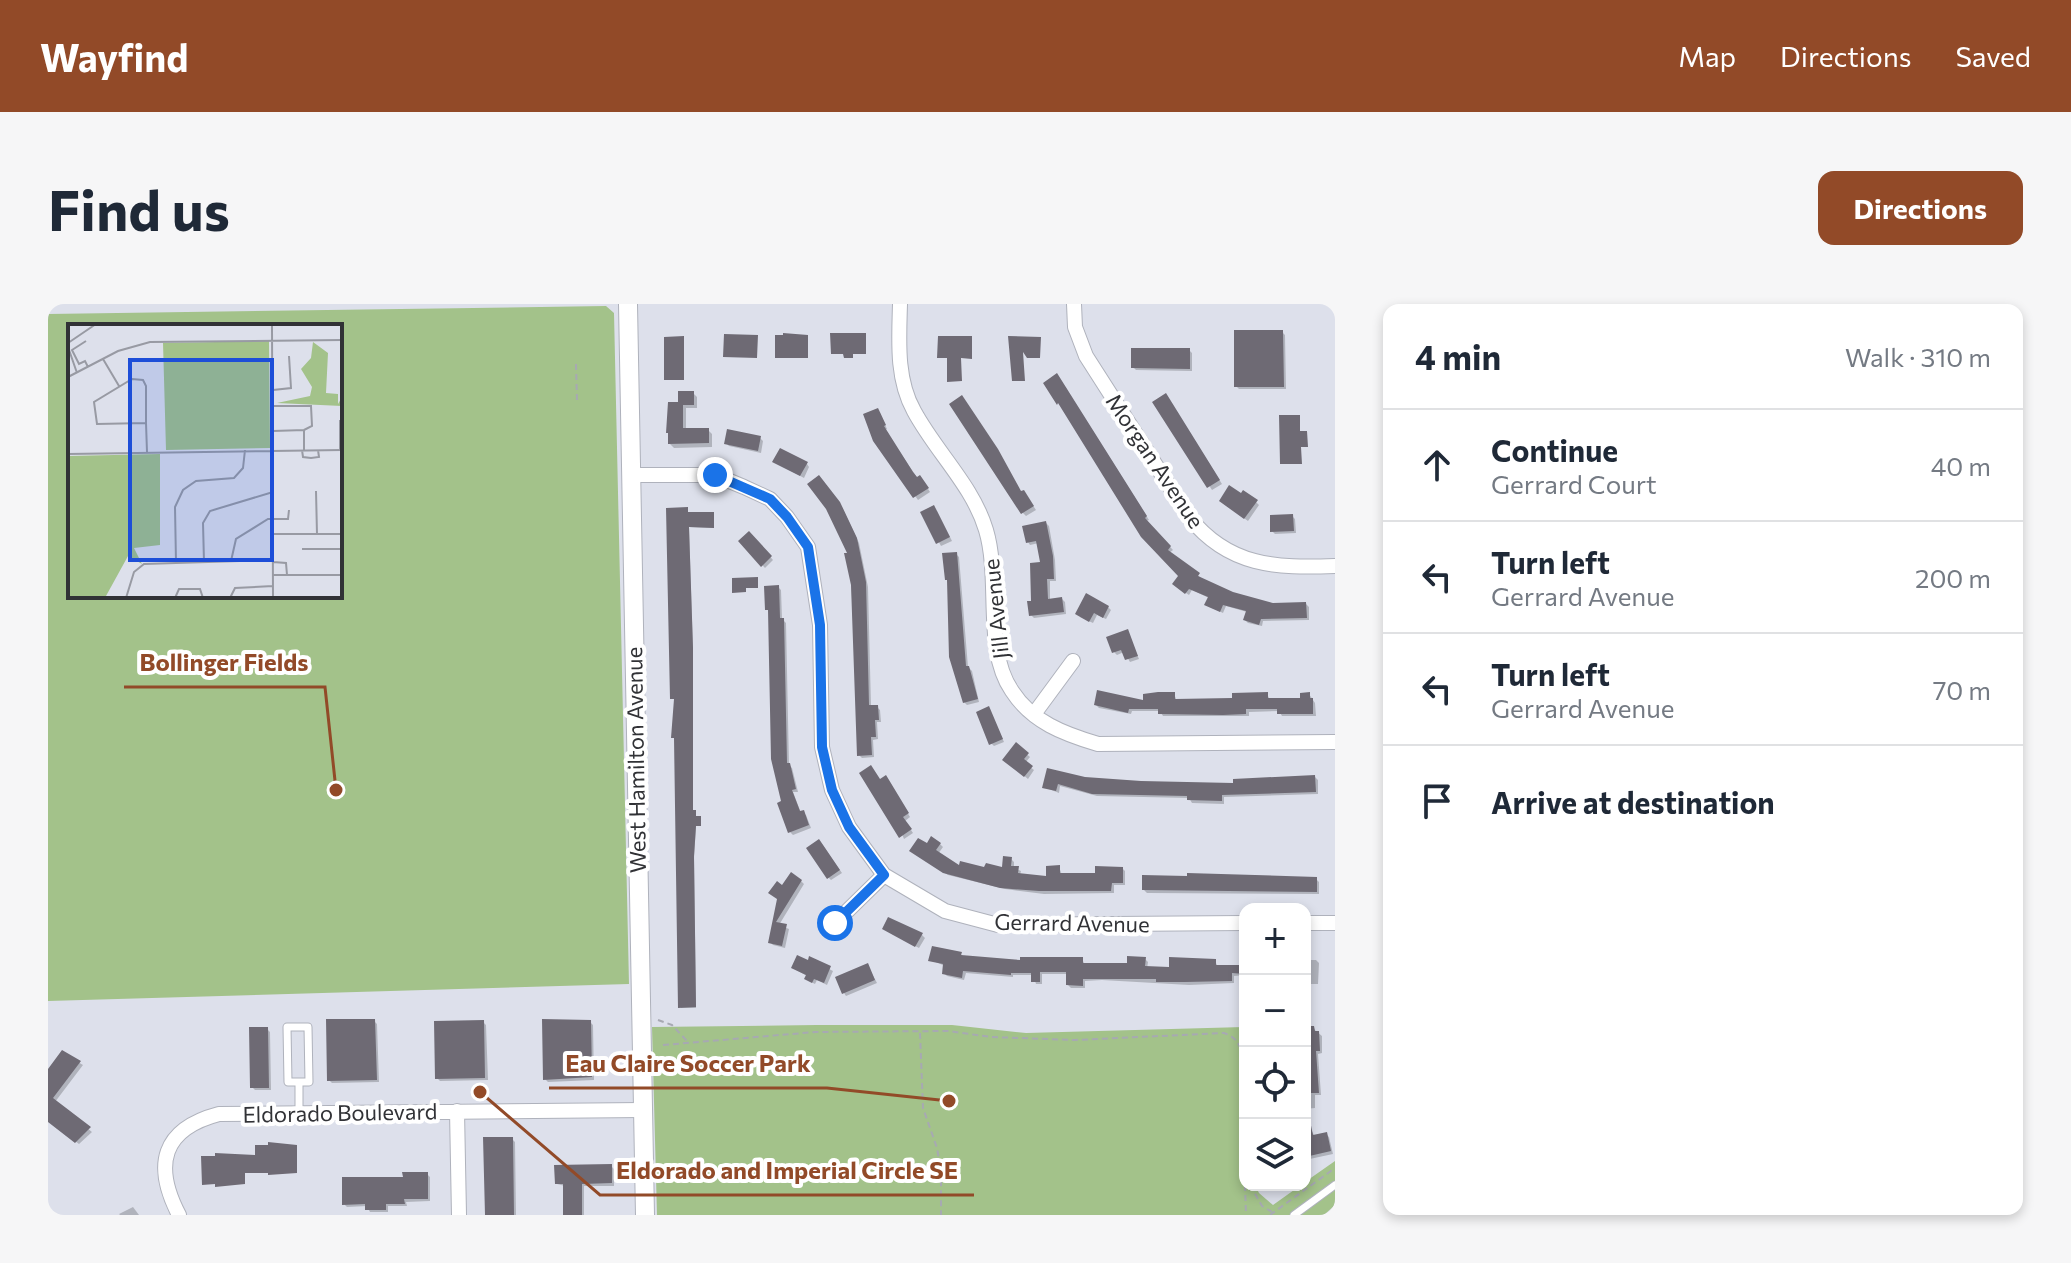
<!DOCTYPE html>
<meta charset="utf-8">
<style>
body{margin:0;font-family:Commissioner,sans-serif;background:#f6f6f7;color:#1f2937}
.controls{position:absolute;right:24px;bottom:24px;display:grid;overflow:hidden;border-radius:16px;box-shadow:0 4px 12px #0003}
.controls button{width:72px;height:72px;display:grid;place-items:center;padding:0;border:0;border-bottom:2px solid #e0e1e3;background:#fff;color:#1f2937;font:40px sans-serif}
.stop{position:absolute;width:24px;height:24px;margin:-18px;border:6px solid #1a73e8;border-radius:50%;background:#fff}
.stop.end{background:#1a73e8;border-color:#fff;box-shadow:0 2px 8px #0008}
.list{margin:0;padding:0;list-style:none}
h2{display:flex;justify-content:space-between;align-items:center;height:104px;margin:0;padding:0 32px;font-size:34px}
h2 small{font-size:26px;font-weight:400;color:#747a83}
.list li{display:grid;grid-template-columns:52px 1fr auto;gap:24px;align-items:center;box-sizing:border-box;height:112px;padding:0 32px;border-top:2px solid #e0e1e3}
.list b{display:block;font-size:30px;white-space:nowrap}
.list p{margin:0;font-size:26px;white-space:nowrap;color:#747a83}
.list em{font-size:26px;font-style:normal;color:#747a83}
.icon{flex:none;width:44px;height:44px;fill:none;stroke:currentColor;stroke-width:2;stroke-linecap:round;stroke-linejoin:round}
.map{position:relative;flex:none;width:1287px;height:911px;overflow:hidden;border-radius:16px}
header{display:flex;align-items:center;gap:48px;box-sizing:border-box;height:112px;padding:0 40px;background:#924a28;color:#fff}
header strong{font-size:38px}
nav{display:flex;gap:44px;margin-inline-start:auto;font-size:28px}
.intro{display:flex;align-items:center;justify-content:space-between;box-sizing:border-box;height:192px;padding:0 48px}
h1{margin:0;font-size:56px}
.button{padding:20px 36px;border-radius:16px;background:#924a28;color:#fff;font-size:28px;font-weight:700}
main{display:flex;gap:48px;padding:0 48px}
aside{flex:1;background:#fff;border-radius:16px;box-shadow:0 4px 12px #0003}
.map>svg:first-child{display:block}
.green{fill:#a3c28a;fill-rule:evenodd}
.shadow{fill:#0003}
.building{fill:#6e6a74}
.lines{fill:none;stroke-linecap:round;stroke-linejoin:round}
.service-casing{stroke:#afb2bc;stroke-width:9}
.minor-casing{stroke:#afb2bc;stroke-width:16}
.tertiary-casing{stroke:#afb2bc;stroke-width:20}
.path{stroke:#a7a9b2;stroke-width:2;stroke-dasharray:6 4;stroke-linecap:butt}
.service{stroke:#fff;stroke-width:7}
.minor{stroke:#fff;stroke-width:14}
.tertiary{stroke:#fff;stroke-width:18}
.route{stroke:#1a73e8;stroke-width:10}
.labels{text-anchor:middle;stroke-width:8;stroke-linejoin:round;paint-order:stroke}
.street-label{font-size:22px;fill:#313236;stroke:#fff}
.inset-road{fill:none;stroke:#989aa3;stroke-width:2}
.view{fill:#1d4ed8;fill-opacity:0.15;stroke:#1d4ed8;stroke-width:4}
.inset-edge{fill:none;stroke:#313236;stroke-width:4}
.leader{fill:none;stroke:#924a28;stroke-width:3}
.callout-dot{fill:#924a28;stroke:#fff;stroke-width:3}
.callout-label{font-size:24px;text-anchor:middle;font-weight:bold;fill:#924a28;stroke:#fff;stroke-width:8;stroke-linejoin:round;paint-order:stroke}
</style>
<header>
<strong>Wayfind</strong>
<nav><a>Map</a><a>Directions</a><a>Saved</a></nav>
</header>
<div class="intro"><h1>Find us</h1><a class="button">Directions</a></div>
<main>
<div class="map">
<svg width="1287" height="911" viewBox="0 0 1287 911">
<rect width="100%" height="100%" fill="#dde0eb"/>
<!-- green -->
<path class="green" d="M558,2l8,7 15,671 -581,17v-687zM22,22h270v270h-270z
M769,721h135l74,8 218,-6 1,158h10l4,8 14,12 28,-20h4v-3l30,-21v44l-11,10h-667l-5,-188z"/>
<!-- shadow -->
<path class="shadow" d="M1234,28l3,3 1,54h-47l-3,-3z
M1141,46l3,3v18l-56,-1 -3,-3z
M1012,75l89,141 -3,1 27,29 -4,3 32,25 31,16 41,11 33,-1 3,3v13l-46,1 -1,5 -14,-3 -3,-3 2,-8 -21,-6 -3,7 -13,-6 -1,-9 -17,-8 -3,5 -12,-8 4,-11 -38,-40z
M645,89l4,4v11h-11v22h22l4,4v13l-38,1 -4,-4 10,-40z
M1120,94l54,86 -10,6 -57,-88z
M903,100l71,89 4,2 10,15 -10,6 -3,-3z
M832,109l7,16 -2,1 33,49 5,2 7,11 -12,8 -43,-60z
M712,134l3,3 -2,12 -32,-7 -3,-3z
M730,160h29l2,3 -5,11z
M1208,198l3,3 -11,16 -24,-17z
M794,203l17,36 9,44 3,120h6l3,3 1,12h-4l1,17 -5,1 1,17 -12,1 -3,-3 -9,-201z
M639,205l1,5 26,14 -25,-1 4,124v161l3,1v5l5,1v7h-5l-2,32 2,150h-15l-5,-309 -4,-1z
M889,207l15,30 -11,5 -18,-33z
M1244,212l3,3 1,14 -21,1 -3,-3z
M998,219l3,3 6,34 1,21h-6v19l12,-1 3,3 1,12 -32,4 -3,-3 12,-51 -4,-21 -9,2 -2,-3z
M701,229l24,27 -8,8 -24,-27z
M908,250l3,3 9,110 4,4 7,31 -12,3 -3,-3z
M730,283l3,3 1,29 4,4 3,142 3,3 6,24h-5l8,21 5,2 5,13 -18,7 -3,-3 -6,-29 -14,-190 -3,-4z
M1060,303l3,3 -5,9 -9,-4 -4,8 -13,-6z
M1079,327l12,28 -9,3 -6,-10 -7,3 -3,-3z
M1126,390l3,7 57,-1 33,-6 3,6h32l7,-6 6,9 1,13h-34l-3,-5 -30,1v4h-86l-3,-5h-28l-1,3 -32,-6 -3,-3 49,-2z
M941,405l15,33 -10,4 -3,-3z
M968,441l14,12 -5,6 9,7 -6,9 -24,-20z
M1001,466l36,9 56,4 94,2 80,-8 3,3v14l-94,3v7l-32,-1 -3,-5 -92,-2 -37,-10 -1,7 -15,-6z
M840,476l22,37 -5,4 8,12 -9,6 -24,-58z
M774,540l20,29 -11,7 -3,-3z
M892,540l3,3 -5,7 22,14 44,2 7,-11 3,3v6l7,3 -1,4 28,3 11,-11 3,8h35l25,-7 3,3v14h-11v8l-70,1 -39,-5 -57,-14 -33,-21 12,-8z
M1268,575l3,3v12l-172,-1 -3,-3z
M753,577l3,3 -25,41 10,4 -4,19 -12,-3 -3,-3 13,-55z
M839,627l35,4 3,3 -6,10z
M913,650l2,3 59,5 60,-3 3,6h44l16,-6 3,3 -1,7h24l44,-8 3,6h24v-9h3v17l-11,1v7l-45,2 -87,-5 -17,1v7h-14l-3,-3v-11h-26v10h-6l-3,-9h-20v2l-47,-4 -2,7 -17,-4 -3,-3 1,-7 -14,-6z
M762,655l23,12 -6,14 -10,-5 -2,4 -6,-3 -2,-5 -14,-8 16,-6z
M1257,656h11l3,3 -1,21h-13z
M820,662l9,17 -31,13 -2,-3z
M326,717l3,3 2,58 -47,1 -3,-3z
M435,718l3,3 2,55 -48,1 -3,-3z
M542,718l3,3 1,55 -46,2 -3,-3z
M1257,718l17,14v17l-4,1 3,41h-6v13l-10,1z
M219,725l3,3 1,58h-16l-3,-3z
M15,749l20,12 -28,37 37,30 -13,12 -31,-23v-48z
M1262,824l5,9 11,-3 3,3 4,17 -28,6v-30z
M464,835l3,3 1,73h-30z
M563,862l3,3v17h-30v29h-19v-29l-8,-2z
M379,870l3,3v24l-24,1 1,4h-19v6h-18l-3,-6 -20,1 -3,-3 61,-24z
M85,903l6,8h-19l-1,-1z"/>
<!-- building -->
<path class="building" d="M1186,26h49l1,57h-50z
M735,29l25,2v23h-33v-23h8z
M782,29h36v21h-13v4h-9l-1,-4h-12z
M676,30l34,1 -1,23 -34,-1z
M636,32v44h-20v-43z
M890,32h34v23l-11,-1 1,23 -15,1v-24h-10z
M960,32l33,1 -1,21h-13l-4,-6 2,29h-13z
M1083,44h59v21l-59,-1z
M1009,69l90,143 -2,2 26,28 -3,4 32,23 -2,3 35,16 40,11 33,-1 1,16 -46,1 -2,6 -16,-5 3,-9 -23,-6 -3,7 -16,-7 4,-8 -19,-8 -4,5 -13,-10 6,-8 -37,-39 -83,-134 -1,2 -14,-22z
M630,87h16v14h-11v23h26v15l-41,1v-11h-2l2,-31h10z
M1118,89l54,87 -13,8 -55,-86z
M914,91l36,54 23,42 3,-1 10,16 -13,8 -72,-110z
M830,104l8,17 -2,1 29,46 4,5 3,-2 9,13 -16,10 -40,-57 -10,-27z
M1231,111h21v16h7l1,16h-7l1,17h-22z
M679,125l34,7 -3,15 -34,-7z
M732,144l28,14 -8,14 -28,-14z
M771,171l21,27 17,36 9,44 3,123h9l1,15h-4l1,17h-5l1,18 -15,1 -6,-171 -7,-32h3l-21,-44 -19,-25z
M1181,181l12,8 2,-3 15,10 -14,19 -25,-18z
M886,201l16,32 -14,7 -16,-32z
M640,203v5h26v16l-25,-1 4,121v162h3v6h5v10h-5l-2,30 2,151 -18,1 -4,-270h-3l3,-39h-4l-4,-191z
M1245,210l1,17 -24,1v-17z
M998,217l7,35 1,23h-7l1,20 14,-2 2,15 -35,4 -2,-15h4l-1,-38 10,-1 -4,-21 -10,2 -4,-17z
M701,227l23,25 -11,11 -23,-26z
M909,248l9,114h3l9,33 -15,4 -14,-46 -2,-77h-2l-3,-27z
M710,273v11h-12v4l-14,1v-15z
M731,281l1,33h4l3,145h3l6,26 -4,1 8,21 4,-1 5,15 -21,8 -11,-30 4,-2 -10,-42 -3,-149h-3l-1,-24z
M1038,289l23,13 -6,12 -9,-5 -5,9 -14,-8z
M1080,325l10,27 -13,4 -4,-10 -9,3 -6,-16z
M1049,386l46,10v-6l15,-2h17v7l57,-1v-5l36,-1v6h32v-5l10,-1v6h3v16h-36v-5h-31v5l-23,1 -65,-1v-5h-29l-1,4 -34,-8z
M941,402l14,33 -14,6 -13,-33z
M968,438l13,11 -5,6 9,7 -9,11 -22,-17z
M823,461l9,14 6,-4 23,38 -6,4 9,12 -13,9 -40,-65z
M999,464l38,9 56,4 92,2v-4l82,-4 1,17 -94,3v6l-35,-1v-4l-95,-2 -34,-10 -2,7 -14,-3z
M883,532l10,7 -5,7 23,15 1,-4 24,6 2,-4 16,4 1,-11 9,1 -1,9h8l-1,7 28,3v-10l14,-1v8h35v-7l28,1v16h-11l-1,8h-72l-39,-3 -57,-15 -34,-22 9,-13 9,5z
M771,535l21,31 -13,9 -21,-31z
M743,568l11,8 -26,42 11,2 -5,22 -14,-3 9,-44 -9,-6 9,-12 5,4z
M1139,569l130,4v15l-175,-2v-15l45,1z
M840,613l35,16 -8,14 -33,-18z
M884,642l30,6 -1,3 59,5v-3h63v6h44v-7l19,1 -1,9 24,1v-10l47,2v6h29v9l-13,-1v8l-47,1h-29v-3h-73v7l-17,-1v-13h-26v10h-9v-9h-20v2l-48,-4 -1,7 -20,-4 1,-10 -15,-3z
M749,651l11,5 1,-4 22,10 -7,17 -10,-4 -2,4 -8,-4 2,-4 -15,-7z
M820,659l7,17 -33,14 -7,-17z
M278,715h49l2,61 -50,1z
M494,715l49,1 1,57 -49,3z
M436,716l1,58 -50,1 -1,-58z
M1257,722h9l1,5h4l1,20h-4l3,42h-14z
M201,723h19l1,61h-19z
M14,746l19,11 -28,37 38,29 -16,16 -27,-21v-53z
M1261,812l4,19 14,-3 4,19 -26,6v-40z
M435,833h30l1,78h-29z
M220,838l29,3v28l-29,2v-2h-23v11l-30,3v-3l-13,1 -1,-29h14v-3l40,2v-10h13z
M564,860v19l-30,1v31h-19v-31h-8l-1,-19z
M354,868h26v27h-24l1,5h-19v6h-21v-6l-23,1v-28h61z"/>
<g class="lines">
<!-- service casing -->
<g class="service-casing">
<path id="service" d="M251,778h-11l-1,-55h21l1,55h-10v31
M1246,911l41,-30"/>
</g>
<!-- minor casing -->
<g class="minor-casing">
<path id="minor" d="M852,0c-1,36 -4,75 14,107 22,41 59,75 72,119 15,50 -3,119 26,161 20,31 52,43 86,53l237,-2
M1026,0l1,23 11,29 103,161c40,50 87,51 146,49
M582,171h85l29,12 26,12 17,18 21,30 12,78 2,122 10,43 17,37 35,48 61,36 53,14 247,-2
M986,410l39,-53
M787,619l49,-48
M1257,619h30
M409,807l2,104
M131,911c-26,-50 -17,-86 40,-101l424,-4"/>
</g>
<!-- tertiary casing -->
<g class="tertiary-casing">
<path id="tertiary" d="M580,0l17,911"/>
</g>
<!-- path -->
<path class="path" d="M528,60l1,38
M610,716l14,5 15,16
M872,729l3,75 14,40 4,24v43
M615,741l152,-13 133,-1 43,6 84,3 149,-7c14,5 16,12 19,26l2,115
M1197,881l1,30
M1202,881l12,21 10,6
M1222,911l65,-47"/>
<!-- service -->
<use href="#service" class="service"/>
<!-- minor -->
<use href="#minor" class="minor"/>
<!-- tertiary -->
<use href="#tertiary" class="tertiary"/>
</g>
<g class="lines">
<!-- route -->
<path class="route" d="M667,171l55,24 17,18 21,30 12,78 2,122 10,43 17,37 35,48 -49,48"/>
</g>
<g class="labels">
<!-- street labels -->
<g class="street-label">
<text transform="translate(1107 157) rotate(56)" y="8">Morgan Avenue</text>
<text transform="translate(948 305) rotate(-96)" y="8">Jill Avenue</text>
<text transform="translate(588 456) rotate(-91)" y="8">West Hamilton Avenue</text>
<text transform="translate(1024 619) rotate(1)" y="8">Gerrard Avenue</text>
<text transform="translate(292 809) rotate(-1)" y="8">Eldorado Boulevard</text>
</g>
</g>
<!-- overview -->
<g transform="translate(20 20)">
<rect width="274" height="274" fill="#dde0eb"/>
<path d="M201,17l1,107 -104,2 -3,-107zM245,18l15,11 -2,40 12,1v10l4,-7v9l-65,-3 33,-7 2,-9 -11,-18 10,-11zM92,130v91l-26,3 8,16 -14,-8 -22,40 -38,2v-142z" fill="#a3c28a"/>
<path class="inset-road" d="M204,0l1,274M18,17l-14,9 7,14 6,-3 3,6M0,19l28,-19M0,23l9,26M35,35l16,27M0,53l50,-26 32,-9 192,-2M205,66l18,-2 -2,-32M205,82h38l1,20 -8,4M272,96v30M78,99l-49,1 -3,-22 38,-23 11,1 3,6v37l1,29M205,107l31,-1v20M234,126l1,7 8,1 8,-1 -1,-7M0,130l274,-4M248,167l1,43M205,210h69M234,225h40M163,237l5,-22 32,-20h20l1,-9M108,238l-1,-55 8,-17 13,-9 38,-3 9,-10 2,-18M136,238l-1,-39 7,-12 63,-19M205,238l13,1 1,12M205,251h69M58,274l8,-26 10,-8 129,-4M107,274l4,-9h21l3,9M162,274l5,-10 38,-2"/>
<path class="view" d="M62,36h142v200h-142z"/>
<rect width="274" height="274" class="inset-edge"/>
</g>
<!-- callouts -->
<path class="leader" d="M288 486L277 383H76M901 797L779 784H501M432 788L552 891H926"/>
<g class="callout-dot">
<circle cx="288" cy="486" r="8"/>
<circle cx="901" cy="797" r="8"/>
<circle cx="432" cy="788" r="8"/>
</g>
<g class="callout-label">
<text x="176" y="367">Bollinger Fields</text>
<text x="640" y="768">Eau Claire Soccer Park</text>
<text x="739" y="875">Eldorado and Imperial Circle SE</text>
</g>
</svg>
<div class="controls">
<button>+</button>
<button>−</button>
<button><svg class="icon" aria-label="locate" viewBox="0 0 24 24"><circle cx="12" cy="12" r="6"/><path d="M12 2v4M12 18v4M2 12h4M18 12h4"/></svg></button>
<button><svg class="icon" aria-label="layers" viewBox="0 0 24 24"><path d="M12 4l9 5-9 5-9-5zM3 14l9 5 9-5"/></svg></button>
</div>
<div class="stop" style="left:787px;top:619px"></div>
<div class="stop end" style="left:667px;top:171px"></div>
</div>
<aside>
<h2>4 min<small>Walk · 310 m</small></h2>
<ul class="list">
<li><svg class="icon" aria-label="ahead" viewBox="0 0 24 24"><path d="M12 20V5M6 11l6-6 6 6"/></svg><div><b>Continue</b><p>Gerrard Court</p></div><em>40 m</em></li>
<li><svg class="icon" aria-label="left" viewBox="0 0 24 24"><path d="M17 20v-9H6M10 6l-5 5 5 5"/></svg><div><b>Turn left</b><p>Gerrard Avenue</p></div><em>200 m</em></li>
<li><svg class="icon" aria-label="left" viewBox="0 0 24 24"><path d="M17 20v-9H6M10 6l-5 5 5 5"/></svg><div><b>Turn left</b><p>Gerrard Avenue</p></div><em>70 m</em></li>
<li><svg class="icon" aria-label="arrive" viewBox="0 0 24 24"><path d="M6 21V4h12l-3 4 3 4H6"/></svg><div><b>Arrive at destination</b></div></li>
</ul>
</aside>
</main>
